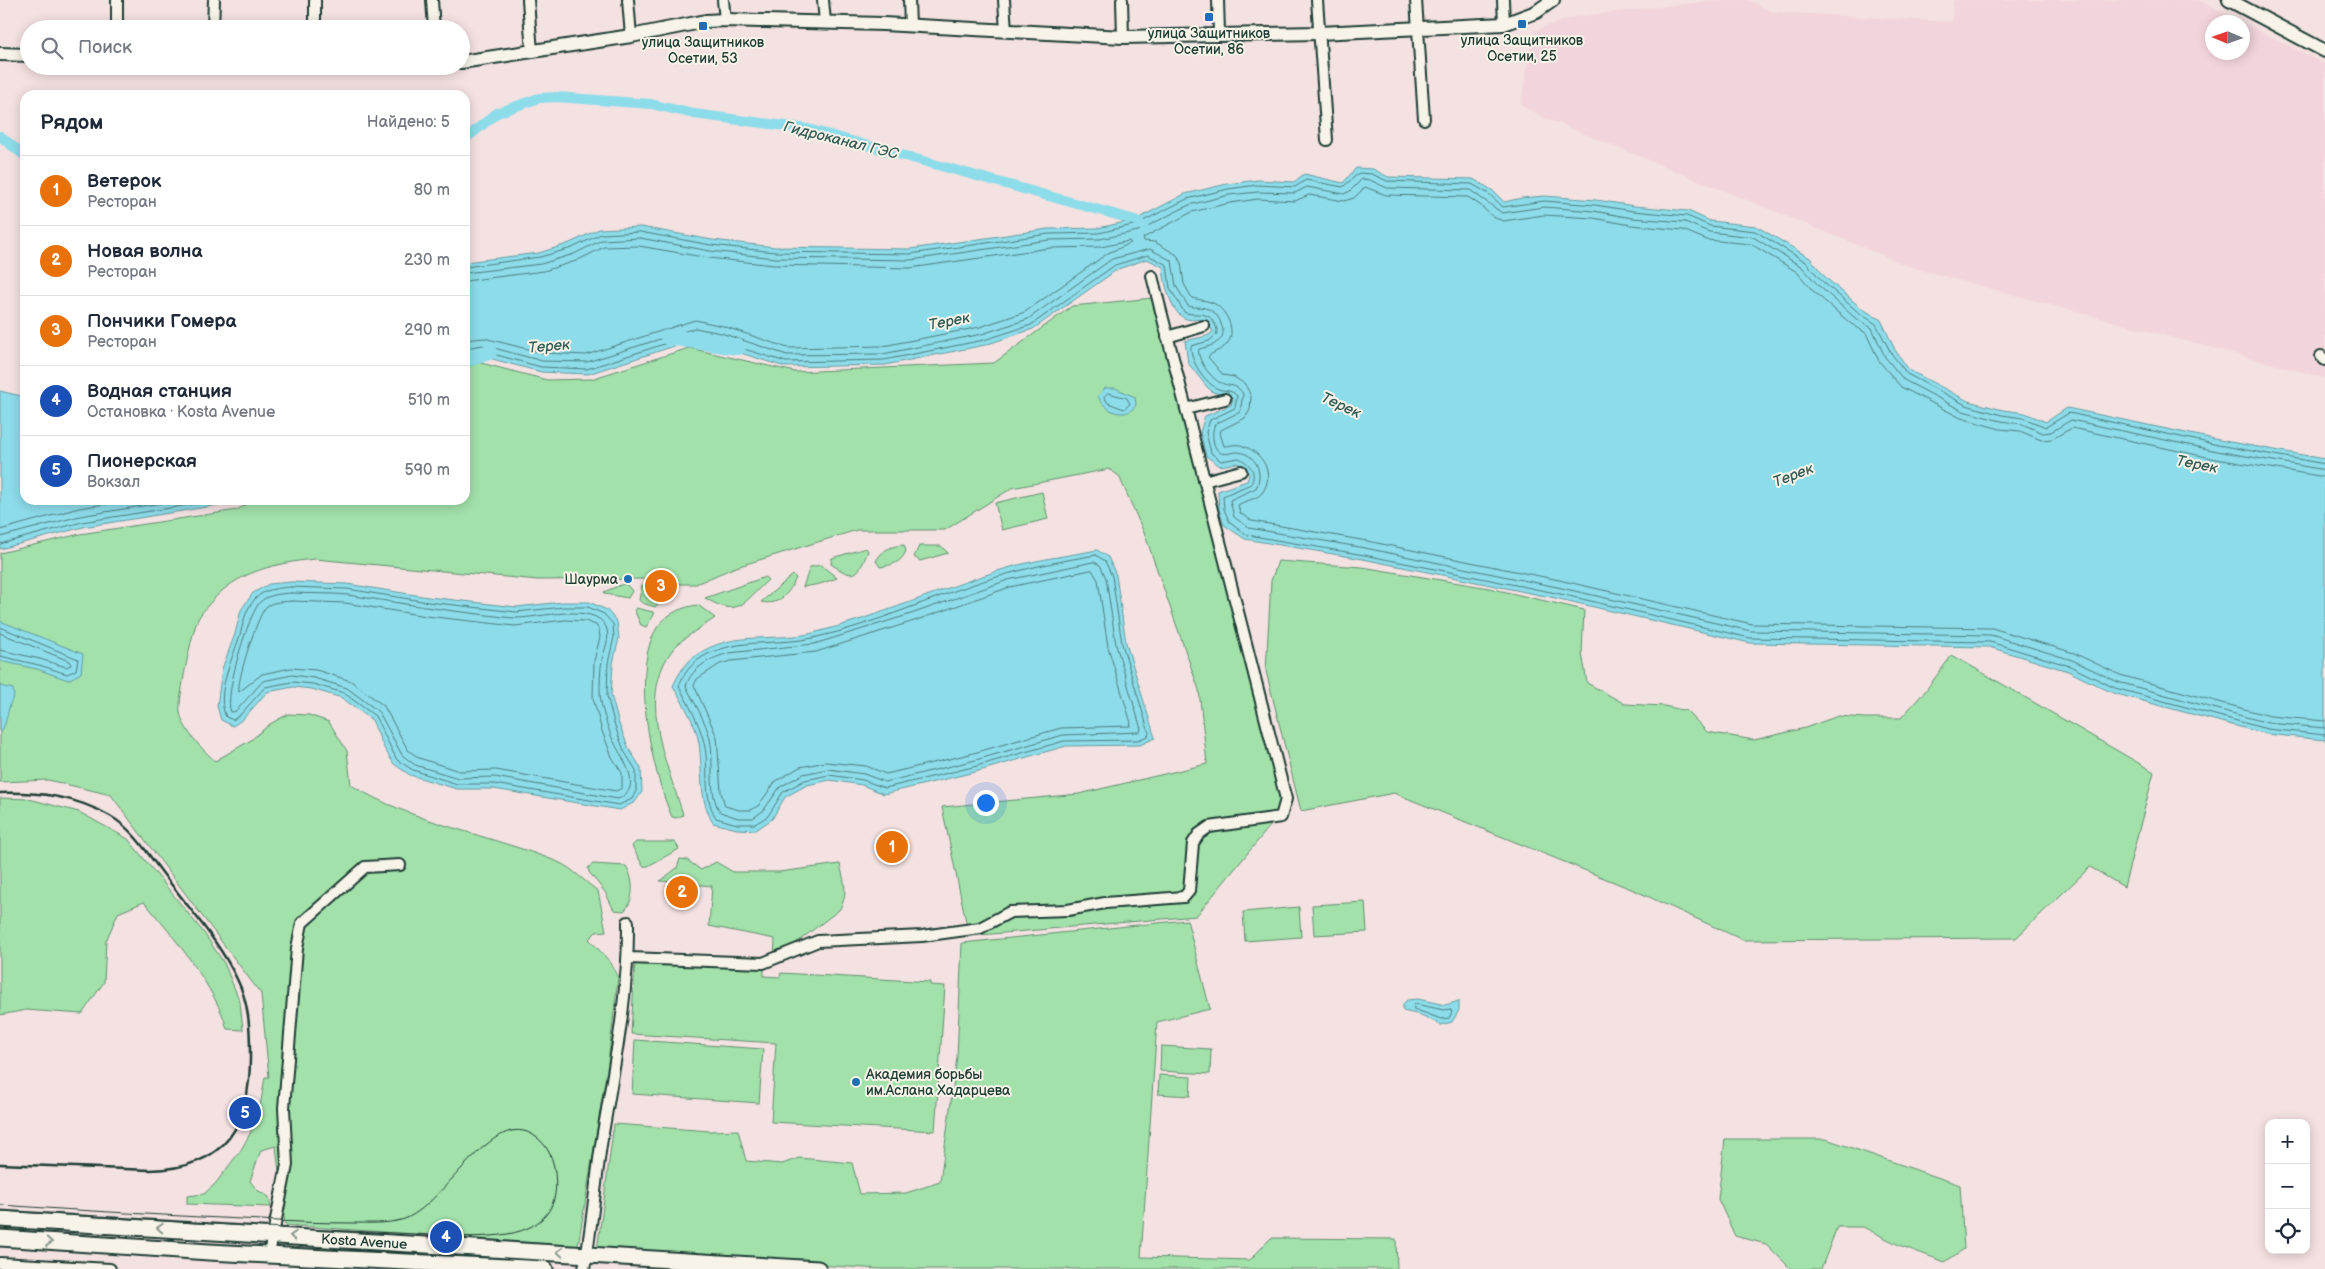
<!DOCTYPE html>
<html lang="ru">
<meta charset="utf-8">
<style>
body{margin:0;font-family:"Balsamiq Sans",sans-serif;background:#f6f6f7;color:#1f2937}
.controls{position:absolute;right:15px;bottom:15px;display:grid;overflow:hidden;border-radius:10px;box-shadow:0 2px 12px #0003}
.controls button{width:45px;height:45px;display:grid;place-items:center;padding:0;border:0;border-bottom:1px solid #e0e1e3;background:#fff;color:#1f2937;font:25px sans-serif}
.compass{position:absolute;left:2205px;top:15px;width:45px;height:45px;border-radius:50%;background:#fff;box-shadow:0 2px 12px #0003;rotate:272deg}
.you{position:absolute;left:985px;top:802px;width:18px;height:18px;margin:-12px;border:4px solid #fff;border-radius:50%;background:#1a73e8;box-shadow:0 0 0 8px #1a73e833}
.badge{display:grid;place-items:center;width:32px;height:32px;border-radius:50%;background:#db2777;color:#fff;font-size:16px;font-weight:700}
.pin{position:absolute;translate:-50% -50%;border:2px solid #fff;box-shadow:0 1px 5px #0006}
.list{margin:0;padding:0;list-style:none}
h2{display:flex;justify-content:space-between;align-items:center;height:65px;margin:0;padding:0 20px;font-size:21px}
h2 small{font-size:16px;font-weight:400;color:#747a83}
.list li{display:grid;grid-template-columns:32px 1fr auto;gap:15px;align-items:center;box-sizing:border-box;height:70px;padding:0 20px;border-top:1px solid #e0e1e3}
.list b{display:block;font-size:19px;white-space:nowrap}
.list p{margin:0;font-size:16px;white-space:nowrap;color:#747a83}
.list em{font-size:16px;font-style:normal;color:#747a83}
.icon{flex:none;width:28px;height:28px;fill:none;stroke:currentColor;stroke-width:2;stroke-linecap:round;stroke-linejoin:round}
.map{position:relative;flex:none;width:2325px;height:1269px;overflow:hidden}
.search{position:absolute;background:#fff;box-shadow:0 2px 12px #0003;left:20px;top:20px;width:450px;height:55px;display:flex;align-items:center;gap:12px;box-sizing:border-box;padding:0 18px;border-radius:28px;color:#747a83;font-size:19px}
.panel{position:absolute;background:#fff;box-shadow:0 2px 12px #0003;left:20px;top:90px;width:450px;height:415px;border-radius:15px}
.map>svg:first-child{display:block}
.built{fill:#f2d4dc;fill-rule:evenodd}
.green{fill:#a2e1aa;stroke:#608f6f}
.water{fill:#8ddcea;stroke:#619ca1}
.lines{fill:none;stroke-linecap:round;stroke-linejoin:round}
.shore{stroke:#4b7d7d;stroke-width:1}
.canal{stroke:#8ddcea;stroke-width:10}
.river{stroke:#8ddcea;stroke-width:16}
.minor-casing{stroke:#1f3d34;stroke-width:14}
.tertiary-casing{stroke:#1f3d34;stroke-width:16}
.primary-casing{stroke:#1f3d34;stroke-width:19}
.minor{stroke:#f7f3e8;stroke-width:10}
.tertiary{stroke:#f7f3e8;stroke-width:12}
.primary{stroke:#f7f3e8;stroke-width:15}
.tram{stroke:#1f3d34;stroke-width:1}
.rail{stroke:#1f3d34;stroke-width:2.5}
.oneway{stroke:#8b988e}
.poi-dot{fill:#1f6fb2;stroke:#f7f3e8;stroke-width:2}
.labels{text-anchor:middle;stroke-width:4;stroke-linejoin:round;paint-order:stroke}
.poi-label{font-size:14px;fill:#1f3d34;stroke:#f7f3e8}
.street-label{font-size:14px;fill:#1f3d34;stroke:#f7f3e8}
.water-label{font-size:15px;font-style:italic;fill:#355d58;stroke:#f7f3e8}
</style>
<div class="map">
<svg width="2325" height="1269" viewBox="0 0 2325 1269">
<rect width="100%" height="100%" fill="#f4e1e1"/>
<filter id="ink" filterUnits="userSpaceOnUse"><feTurbulence type="fractalNoise" baseFrequency=".02" numOctaves="2"/><feDisplacementMap in="SourceGraphic" scale="10" xChannelSelector="R" yChannelSelector="G"/><feConvolveMatrix kernelMatrix="1 2 1 2 8 2 1 2 1" color-interpolation-filters="sRGB"/></filter>
<g filter="url(#ink)">
<!-- built -->
<path class="built" d="M1718,0h30l25,12 179,10 1,-22h245l127,64v314l-411,-110 -371,-151 -22,-12 12,-74 41,-14zM2212,22h30v30h-30z"/>
<!-- green -->
<path class="green" d="M1153,298l131,511 -88,107 -227,20 -27,-129 137,-13 128,-30 -8,-74 -54,-155 -26,-59 -10,-7 -97,19 -67,42h-88l-124,38 -37,16h-28l-26,-5 -104,1 -223,-21c-31,3 -67,10 -92,31 -8,7 -20,20 -25,29 -6,12 -20,80 -18,93 2,17 23,38 35,49l36,-21 19,-16 18,-10 21,1 20,7 18,29 4,34c62,38 140,50 207,77 14,6 27,20 40,29l8,40 -10,1 -7,7 22,24 7,15 -10,85 -30,183 -293,-21 -9,-79 -15,4 -11,31 7,9 12,7 2,10 -84,-3v-8l17,-2 11,-10 26,-34 17,-31 7,-42h4l-8,-83 -150,-199 -63,-15 -48,2v-229l80,-19 157,-24 17,-10h211v-130l12,-8 70,18 44,-1 98,-31 106,24 199,-9 78,-57z
M1042,492l6,27 -46,11 -7,-27z
M904,545l2,6c-5,12 -14,14 -26,16l-4,-6c7,-12 15,-15 28,-16z
M919,546h22l7,7 -28,8 -6,-4z
M866,548l2,3c-10,26 -14,29 -37,13l1,-6z
M1278,561l84,6 127,21 95,22 -2,43 5,30 38,21 39,2 23,5 20,21 47,8 51,-12 33,-12 26,2h37l25,-28 26,-35 202,117 -30,115 -34,-20 -74,71 -273,2 -107,-49 -242,-98 -93,18 -35,-140 5,-90z
M821,565l16,13 -17,6 -17,3 7,-20z
M793,575l3,3c-7,15 -16,28 -35,24z
M765,577l3,3c-26,24 -29,38 -63,18z
M623,584l4,1 5,6 -4,7 -23,-4 -1,-2z
M649,584l10,20 -4,3 -13,-4 -3,-3 3,-15z
M698,605l17,13c-13,9 -31,19 -41,30 -38,47 -8,114 8,163l1,4 -7,3 -4,-1c-20,-45 -40,-139 -18,-184 8,-17 26,-26 44,-28z
M636,608l17,4 1,3 -8,12 -5,-2 -6,-13z
M0,798l29,1 50,13 49,27 76,94 20,30 16,39 3,28 -16,-1c-10,-40 -56,-96 -83,-127l-26,11 -12,28 -2,41 -22,32 -56,-4 -26,5z
M636,842h39l4,7 -31,17h-5l-11,-20z
M680,859l7,1 14,10 15,-8 17,10h46l61,-8c4,18 9,30 -1,46l-65,50 1,-21 -66,-13 3,-40 -52,-5 17,-13z
M593,864l33,2c8,12 9,35 -2,45l-10,-1 -9,-18 -16,-20 -1,-4z
M1365,902l2,30 -53,3 -2,-30z
M1299,907l2,30 -56,4 -2,-29z
M1187,920l23,89 -53,13 -16,235 109,3 21,-22 125,1 1,30h-516l-284,-18 17,-127 96,7 28,-1 8,31 36,3 17,-6 53,5 8,31 46,-1 34,-11 17,-125 5,-114z
M635,962l129,7v7l16,1 1,-4 149,9v3l15,1 -10,145 -164,-9 5,-79 -145,-9z
M635,1040l128,9 -4,54 -127,-9z
M1161,1046l50,3 -1,25 -50,-3z
M1159,1075l32,2 -1,19 -32,-2z
M1725,1139h101l134,46 4,64 -19,13 -46,-17 -36,-18h-26l-16,42h-30l-25,-25 -31,-8 -17,-37z"/>
<!-- water -->
<path class="water" d="M1356,168l17,1 15,8 85,2 19,11 12,12 18,-4 22,-2 52,4 38,6 54,5 22,10 46,5 54,32 15,19 36,31 20,12 14,30 14,20 59,31 35,9 22,3 21,9 21,-14 152,32 106,19v281l-59,-6 -153,-41 -45,-22 -79,-24 -239,-4 -195,-45 -192,-39 -118,-20 -21,-14 -5,-15 -1,-19 29,-10 2,-6 -3,-7 -9,-5 -17,3 -14,-10 -6,-24 5,-16 26,-11 2,-7 -20,-6 -6,-5 -19,-24 -3,-22 22,-5 6,-4c-10,-21 -15,-8 -29,-14 -14,-7 -20,-37 -21,-51l-16,-8 -29,10 -85,60 -48,16 -100,20 -100,2 -89,-28 -108,35 -47,-2 -60,-16 -16,4v-98l74,-9 31,-10 29,-14 42,-2 71,13 63,7 135,2 138,-20 50,-1 37,-8 50,-26 42,-10 31,-4 36,2 10,-8 39,9z
M1105,388h10l20,9 1,8c-10,16 -32,6 -38,-9z
M0,391l25,6v103h215l-9,3 -148,24 -83,22z
M1097,550l11,7 8,18 10,68 29,95 -15,7 -74,1 -91,26 -91,22 -22,-9 -32,-5 -23,5 -22,12 -13,22 -16,11 -19,-1 -24,-6c-15,-26 -10,-51 -14,-80 -3,-19 -16,-40 -26,-57 9,-20 18,-30 38,-39 31,-14 69,-6 102,-14 65,-16 127,-44 191,-64 29,-9 62,-13 93,-19z
M291,582l56,2 81,13 88,10 47,-5h26l18,8 10,12 2,16 -6,25 -2,32 8,29 10,25 12,19 1,24 -7,10 -15,8 -126,-21h-37l-47,-14 -16,-11 -10,-16 -12,-28 -30,-22 -30,-9 -19,-2 -26,5 -24,27 -10,7 -12,-6 -4,-14 5,-37 13,-35 6,-24 12,-17 16,-9z
M0,621l83,33 -2,19 -13,7 -31,-11 -37,-8z
M0,686l13,3 1,7c-8,12 -5,26 -14,37z
M1418,999l27,6 14,-4v9l-7,12 -11,3 -20,-10 -18,-4v-7l4,-4z"/>
<g class="lines">
<!-- shore -->
<path class="shore" d="M465,267l75,-10 32,-9 29,-14 39,-2 71,13 64,7 135,2 139,-20 50,-1 38,-9 50,-25 41,-10 29,-4 38,2 11,-7 37,7 16,-14 13,1 15,7 85,3 17,10 14,13 41,-6 51,4 38,6 54,5 23,10 45,5 51,31 16,19 36,31 18,12 15,29 16,21 59,31 36,10 21,3 23,9 23,-14 149,32 107,19
M465,273l76,-9 33,-10 28,-14 38,-2 70,13 65,7 136,2 138,-20 51,-1 38,-8 51,-26 40,-10 29,-3 37,1 12,-6 37,7 6,-3 12,-12 8,1 17,8 83,2 32,23 42,-6 50,4 38,7 53,4 24,10 44,5 49,30 16,18 36,32 18,11 13,29 19,23 59,31 38,10 21,3 21,9 8,-1 20,-12 146,31 108,19
M465,281l79,-10 32,-10 28,-14 35,-1 70,12 65,7 136,3 140,-20 51,-1 28,-6 2,2 -23,10 -83,59 -45,15 -97,19 -95,2 -65,-22 -28,-6 -109,35 -43,-2 -59,-15 -19,2
M465,348l18,-3 59,16 45,1 108,-34 26,5 66,22 96,-1 99,-20 46,-15 84,-60 38,-10 22,12 4,25 12,20c7,2 13,0 20,3 7,3 11,8 13,15 8,17 -9,22 -22,25 -3,9 11,28 20,33 9,5 18,1 24,12l-3,18 -25,12c-4,8 -3,25 6,29 5,2 11,-1 16,-1 19,1 27,21 19,36l-26,12 4,17 15,11 116,20 192,39 194,44 240,4 81,25 46,22 150,41 57,5
M465,354l17,-3 59,16 46,2 108,-35 91,28 98,-2 100,-20 47,-15 84,-60 33,-10 19,10 3,23 14,24c10,5 23,-3 30,11 3,5 4,7 2,12l-7,6 -18,5c-1,14 12,34 25,42 8,4 16,1 21,8l-2,12 -25,12 -4,12 5,21 10,8 18,-3c11,6 18,13 12,26l-28,12 1,13 5,12 18,14 117,20 192,38 194,45 240,4 80,24 45,22 152,41 58,6
M1108,393l19,5 3,6 -6,5 -16,-6 -4,-6z
M2325,477l-109,-18 -144,-31 -20,11 -11,1 -21,-9 -20,-2 -39,-11 -60,-31 -22,-26 -13,-28 -16,-10 -37,-32 -16,-19 -46,-28 -44,-4 -24,-10 -52,-5 -38,-7 -49,-3 -41,6 -10,-4 -13,-12 -12,-8 -82,-2 -21,-8 -11,11 -10,3 -35,-6 -14,6 -37,-2 -28,4 -38,9 -49,26 1,3 11,1 22,13 4,8 3,21 8,14c7,2 15,2 23,6 12,7 22,28 12,40 -6,7 -15,8 -19,13l15,18 11,2 11,7 6,12 -1,14 -5,8 -24,12 -1,3 4,13c6,0 13,-3 19,0 19,6 33,28 19,47 -6,7 -17,7 -24,12l2,8 12,8 115,20 192,39 193,44 240,4 82,25 46,22 150,41 55,5
M0,530l79,-22 53,-8
M0,537l80,-21 100,-16
M0,544l82,-22 138,-22
M1096,555l9,6 7,15 10,68 27,89 -1,3 -10,4 -74,1 -91,26 -88,21 -22,-8 -34,-5 -24,5 -22,12 -15,24 -13,8h-18l-21,-6c-15,-25 -5,-53 -13,-79 -5,-19 -15,-35 -24,-53 6,-17 19,-29 36,-35 31,-12 66,-6 98,-13 66,-14 128,-46 194,-64 28,-8 59,-14 89,-19z
M1094,562l6,3 6,13 10,67 25,84 -1,3 -77,3 -91,26 -87,21 -21,-8 -36,-5 -25,5 -23,13 -17,24 -10,7h-15l-18,-6c-13,-21 -5,-49 -10,-73 -4,-18 -16,-36 -24,-53 6,-19 25,-28 43,-33l85,-9 97,-30 97,-34z
M1092,570l6,10 10,67 23,76 -1,3 -69,2 -91,26 -84,20 -20,-8 -40,-4 -26,5 -24,14 -18,25 -7,4h-12l-14,-4 -4,-14 -4,-55 -23,-52 3,-6 23,-15 11,-3 85,-9 98,-31 96,-34z
M291,587l56,2 81,13 88,10 48,-5h24l16,7 9,10 1,13 -6,26 -1,33 8,30 9,25 12,19v21l-4,8 -13,6 -125,-21h-37l-44,-14 -16,-10 -22,-44 -31,-23 -31,-9 -21,-2 -27,5 -25,28 -7,5 -7,-3c-11,-23 6,-57 13,-79 5,-15 5,-27 16,-39 9,-10 23,-11 36,-12z
M291,593c19,1 39,0 57,2 46,7 92,15 139,20 10,1 20,3 30,3 21,0 78,-16 89,9 5,10 -2,23 -4,33 -2,11 -2,23 -2,34 1,14 7,31 12,44 8,18 34,49 6,61l-123,-22 -37,1 -43,-13 -13,-10 -23,-43 -32,-24 -33,-10 -22,-3 -29,6 -27,30 -5,1c-8,-14 18,-101 30,-111 9,-7 20,-7 30,-8z
M292,601l53,2 81,13 89,10 50,-6 20,1 11,4 3,5 1,7 -6,24 -1,37 9,33 10,26 10,16v15l-6,3 -120,-21 -37,1 -40,-13 -11,-8 -24,-44 -33,-25 -35,-11 -25,-2 -29,6 -23,18c-3,-10 19,-78 27,-85 7,-6 17,-5 26,-6z
M0,627l78,32 -2,11 -9,4 -28,-9 -39,-9
M0,633l69,28 2,4 -5,2 -26,-8 -40,-9
M1415,1004l29,6 6,-1 2,3 -3,6 -8,1 -27,-10z"/>
<!-- canal -->
<path class="canal" d="M0,136l25,20
M465,139l32,-26 42,-15 17,-1 95,7 43,10 114,15 327,91 9,7"/>
<!-- river -->
<path class="river" d="M668,337l70,10
M465,360l24,-8"/>
<!-- minor casing -->
<g class="minor-casing">
<path id="minor" d="M432,0l2,29
M528,0l4,52
M628,0l3,36
M723,0l2,20
M823,0l2,22
M909,0l1,25
M1004,0l2,31
M1122,0l1,37
M1218,0l1,33
M1317,0l10,140
M1416,0l8,119
M1503,0l1,24
M117,29v-29
M213,29l1,-29
M315,29v-29
M1167,337l37,-11
M2321,356l4,4
M1186,409l39,-10
M1204,481l37,-10
M629,958l134,5 55,-22 104,-5 58,-8 30,-16 58,-2 37,-7 79,-6 5,-6 4,-48 6,-9 10,-7 72,-10 5,-18 -134,-523
M269,1254l18,-89 -3,-57 13,-160 5,-25 63,-56 35,-2
M0,1263l110,6
M584,1269c8,-41 11,-83 17,-124 12,-74 28,-148 27,-223"/>
</g>
<!-- tertiary casing -->
<g class="tertiary-casing">
<path id="tertiary" d="M2229,0l96,51
M0,54l29,1
M461,62l170,-26 75,-15 19,-1 158,4 240,13 196,-4 185,-9 32,-12 17,-12"/>
</g>
<!-- primary casing -->
<g class="primary-casing">
<g id="primary">
<path id="s1" d="M0,1219l818,50"/>
<path d="M0,1238l209,14 336,17"/>
</g>
</g>
<!-- minor -->
<use href="#minor" class="minor"/>
<!-- tertiary -->
<use href="#tertiary" class="tertiary"/>
<!-- primary -->
<use href="#primary" class="primary"/>
<!-- tram -->
<path class="tram" d="M0,1205c87,6 174,11 262,15 30,2 60,3 91,3 16,0 33,1 48,-3 42,-10 91,-117 135,-83 10,7 16,19 18,30 5,27 0,49 -26,61 -32,15 -96,6 -133,5 -132,-5 -263,-14 -395,-22"/>
<!-- rail -->
<path class="rail" d="M0,793c39,-1 75,3 110,23 25,14 40,42 58,64 24,32 52,63 69,99 12,24 13,49 13,74 1,72 -23,115 -100,117l-150,-6"/>
</g>
<!-- one-way arrows -->
<defs><path id="oneway-chevron" d="M-2-3.5L2.5 0L-2 3.5" fill="none" stroke-width="1.6" stroke-linecap="round" stroke-linejoin="round" transform="scale(1.25)"/></defs>
<g class="oneway">
<use href="#oneway-chevron" transform="translate(160 1228) rotate(-177)"/>
<use href="#oneway-chevron" transform="translate(293 1236) rotate(-177)"/>
<use href="#oneway-chevron" transform="translate(49 1242) rotate(4)"/>
<use href="#oneway-chevron" transform="translate(560 1252) rotate(-177)"/>
</g>
</g>
<!-- markers -->
<g class="poi-dot">
<rect x="1204" y="12" width="10" height="10" rx="2.5"/>
<rect x="1517" y="19" width="10" height="10" rx="2.5"/>
<rect x="698" y="21" width="10" height="10" rx="2.5"/>
<circle cx="628" cy="579" r="5"/>
<circle cx="856" cy="1082" r="5"/>
</g>
<g class="labels">
<!-- poi labels -->
<g class="poi-label">
<text x="1209" y="38">улица Защитников<tspan x="1209" dy="16">Осетии, 86</tspan></text>
<text x="1522" y="45">улица Защитников<tspan x="1522" dy="16">Осетии, 25</tspan></text>
<text x="703" y="47">улица Защитников<tspan x="703" dy="16">Осетии, 53</tspan></text>
<text x="618" y="584" text-anchor="end">Шаурма</text>
<text x="866" y="1079" text-anchor="start">Академия борьбы<tspan x="866" dy="16">им.Аслана Хадарцева</tspan></text>
</g>
<!-- street labels -->
<g class="street-label">
<text dy="5" stroke="none"><textPath href="#s1" startOffset="365">Kosta Avenue</textPath></text>
</g>
<!-- water labels -->
<g class="water-label">
<text transform="translate(841 140) rotate(14)" y="5">Гидроканал ГЭС</text>
<text transform="translate(949 321) rotate(-11)" y="5">Терек</text>
<text transform="translate(549 346) rotate(-5)" y="5">Терек</text>
<text transform="translate(1341 405) rotate(25)" y="5">Терек</text>
<text transform="translate(2197 464) rotate(11)" y="5">Терек</text>
<text transform="translate(1793 475) rotate(-21)" y="5">Терек</text>
</g>
</g>
</svg>
<div class="controls">
<button>+</button>
<button>−</button>
<button><svg class="icon" aria-label="locate" viewBox="0 0 24 24"><circle cx="12" cy="12" r="6"/><path d="M12 2v4M12 18v4M2 12h4M18 12h4"/></svg></button>
</div>
<svg class="compass" viewBox="-18 -18 36 36"><path d="M0-13l5 13h-10z" fill="#e53935"/><path d="M0 13l5-13h-10z" fill="#747a83"/></svg>
<div class="you"></div>
<div class="pin badge" style="left:892px;top:847px;background:#e8710a">1</div>
<div class="pin badge" style="left:682px;top:892px;background:#e8710a">2</div>
<div class="pin badge" style="left:661px;top:586px;background:#e8710a">3</div>
<div class="pin badge" style="left:446px;top:1237px;background:#1a4fb4">4</div>
<div class="pin badge" style="left:245px;top:1113px;background:#1a4fb4">5</div>
<div class="search"><svg class="icon" aria-label="search" viewBox="0 0 24 24"><circle cx="10" cy="10" r="6"/><path d="M15 15l6 6"/></svg>Поиск</div>
<section class="panel">
<h2>Рядом<small>Найдено: 5</small></h2>
<ul class="list">
<li><span class="badge" style="background:#e8710a">1</span><div><b>Ветерок</b><p>Ресторан</p></div><em>80 m</em></li>
<li><span class="badge" style="background:#e8710a">2</span><div><b>Новая волна</b><p>Ресторан</p></div><em>230 m</em></li>
<li><span class="badge" style="background:#e8710a">3</span><div><b>Пончики Гомера</b><p>Ресторан</p></div><em>290 m</em></li>
<li><span class="badge" style="background:#1a4fb4">4</span><div><b>Водная станция</b><p>Остановка · Kosta Avenue</p></div><em>510 m</em></li>
<li><span class="badge" style="background:#1a4fb4">5</span><div><b>Пионерская</b><p>Вокзал</p></div><em>590 m</em></li>
</ul>
</section>
</div>
